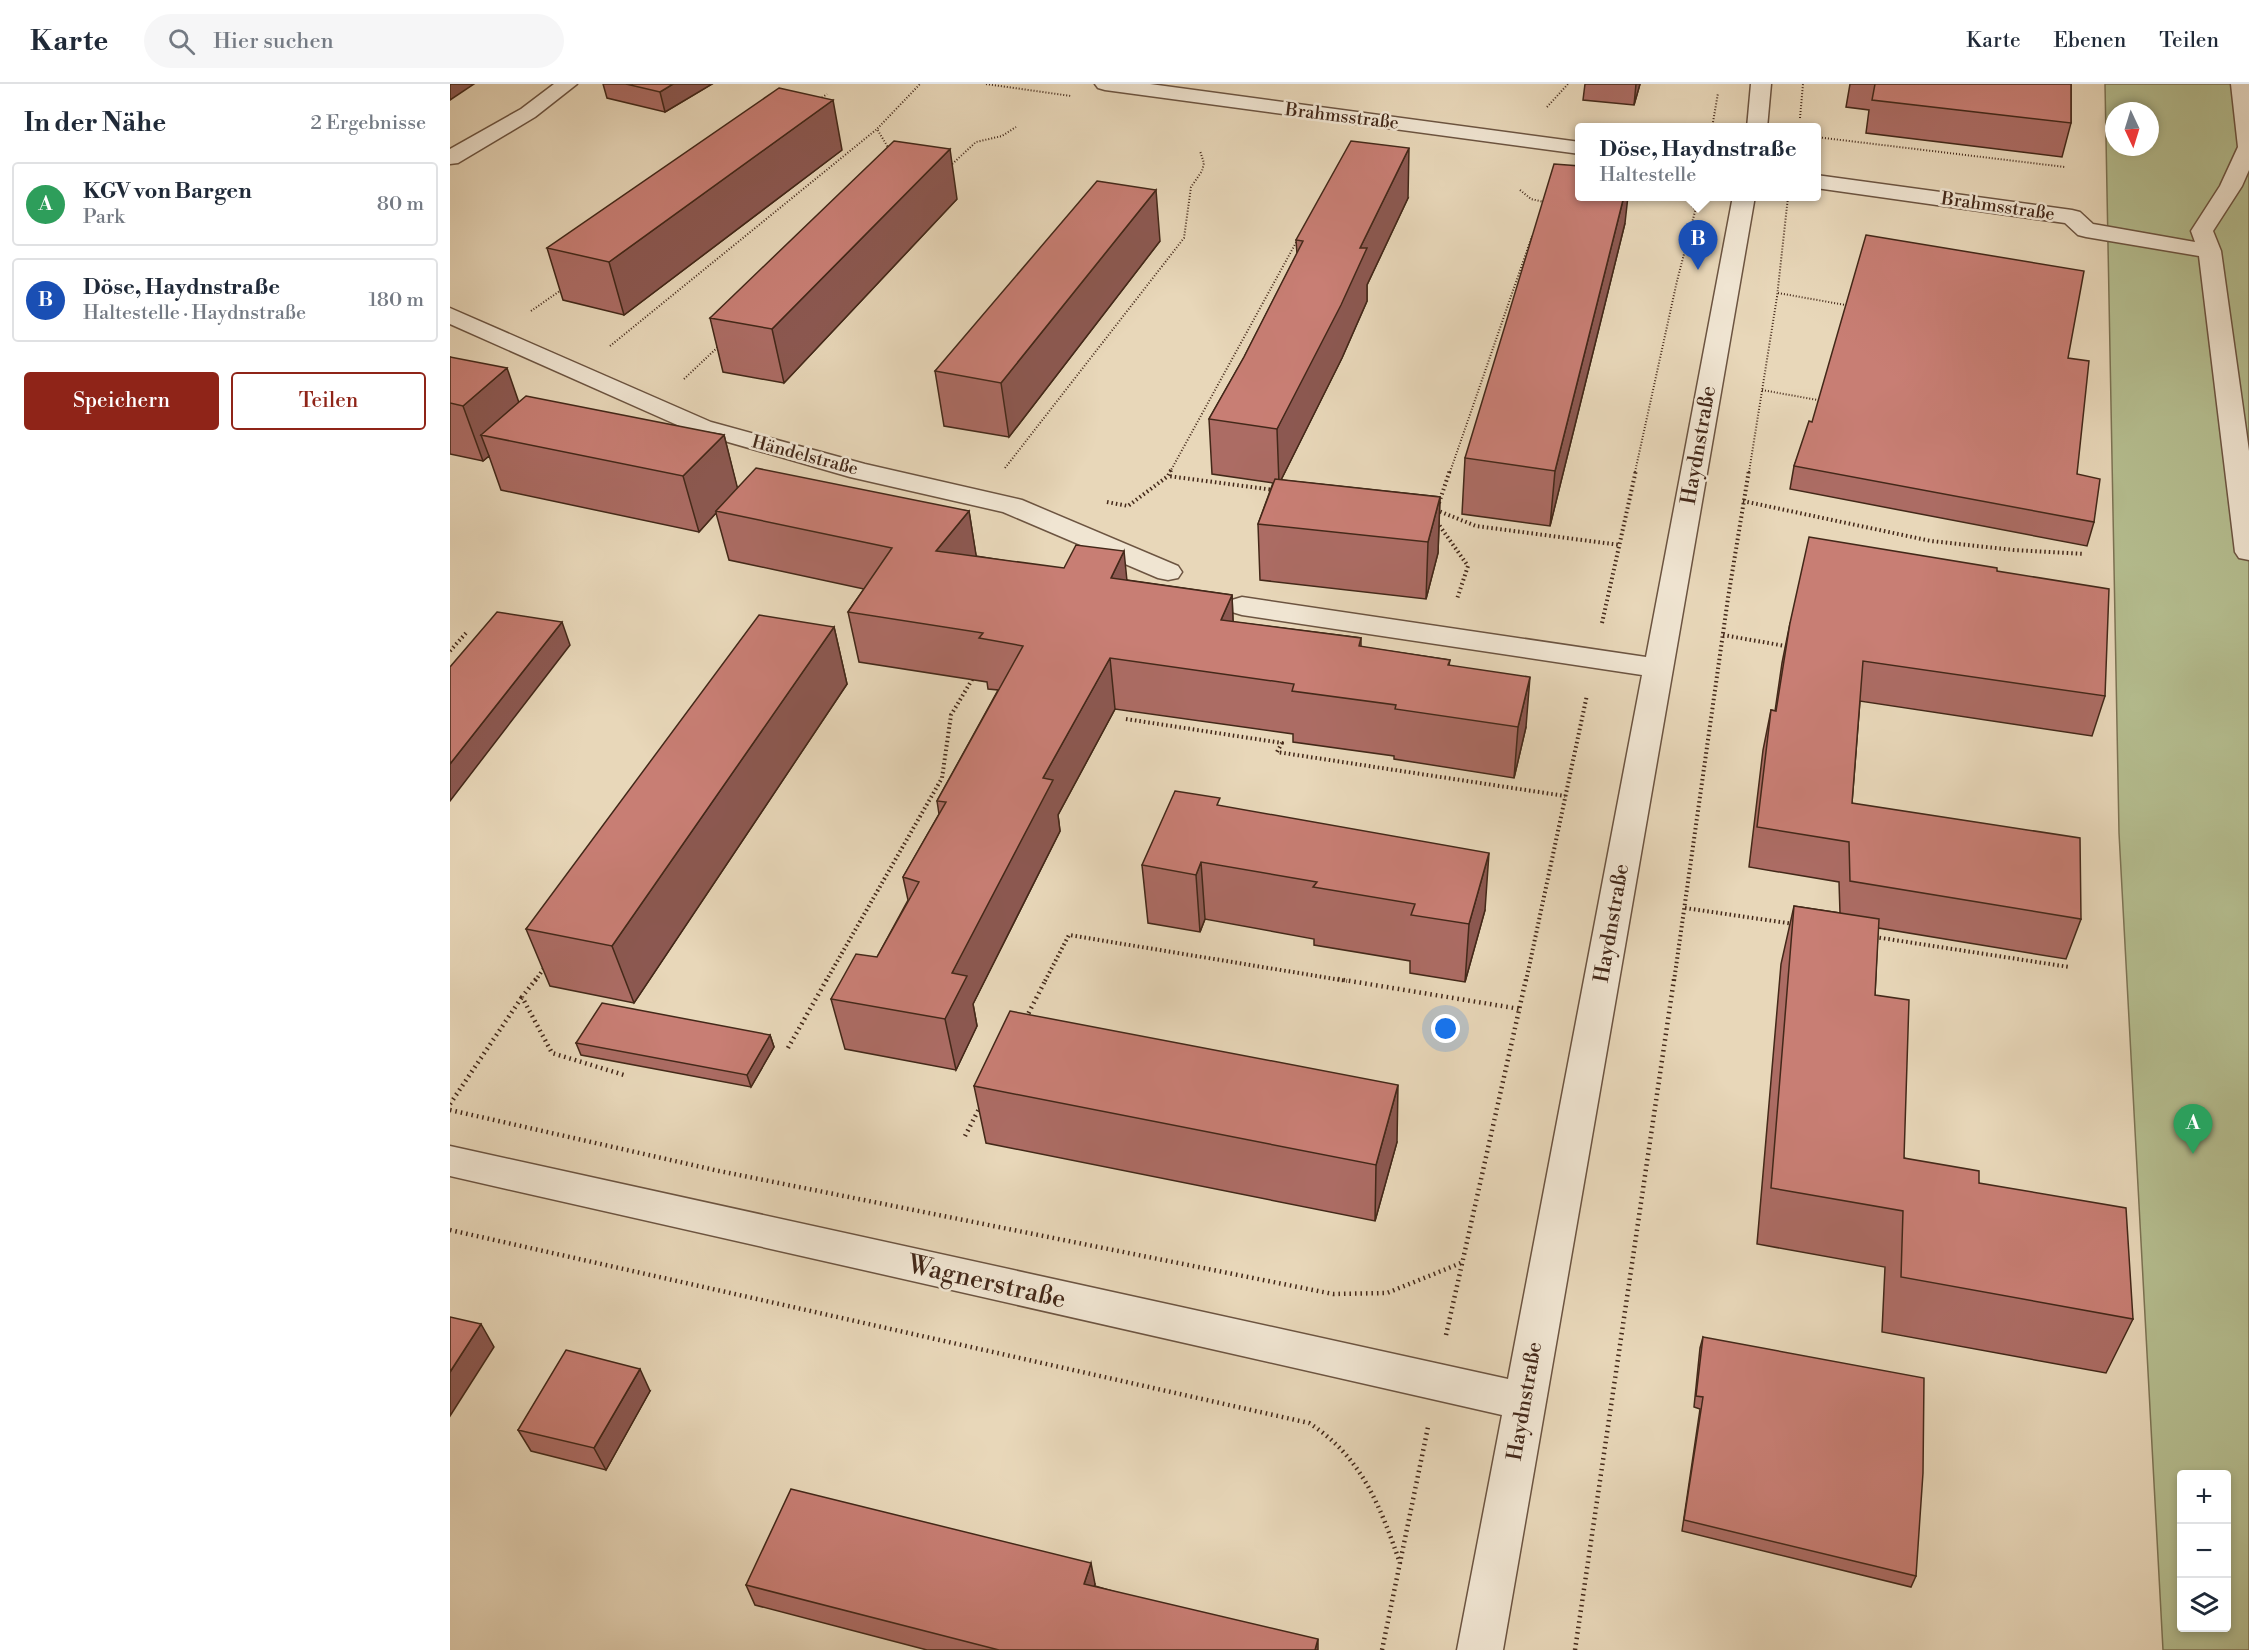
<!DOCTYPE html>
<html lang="de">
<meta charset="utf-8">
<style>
body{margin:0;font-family:"Libre Bodoni",serif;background:#f6f6f7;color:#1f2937}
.controls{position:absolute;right:18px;bottom:18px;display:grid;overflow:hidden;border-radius:6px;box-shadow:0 3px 9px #0003}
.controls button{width:54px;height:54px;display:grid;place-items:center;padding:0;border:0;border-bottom:2px solid #e0e1e3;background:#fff;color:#1f2937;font:30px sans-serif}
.compass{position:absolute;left:1655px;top:18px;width:54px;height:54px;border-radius:50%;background:#fff;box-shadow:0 3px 9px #0003;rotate:176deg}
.you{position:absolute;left:996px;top:945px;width:21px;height:21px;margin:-15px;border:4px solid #fff;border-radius:50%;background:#1a73e8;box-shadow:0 0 0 9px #1a73e833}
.badge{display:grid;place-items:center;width:39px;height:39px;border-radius:50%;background:#8f2418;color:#fff;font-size:20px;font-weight:700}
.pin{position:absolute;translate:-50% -50px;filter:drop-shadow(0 2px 3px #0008)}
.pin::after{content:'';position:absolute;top:32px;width:21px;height:18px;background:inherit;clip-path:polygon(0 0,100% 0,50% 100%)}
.popup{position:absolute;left:1125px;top:39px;width:246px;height:78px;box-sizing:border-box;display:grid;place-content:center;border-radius:6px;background:#fff;filter:drop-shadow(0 2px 4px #0005);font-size:20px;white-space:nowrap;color:#747a83}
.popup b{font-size:22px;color:#1f2937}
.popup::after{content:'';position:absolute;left:50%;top:100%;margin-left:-12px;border:12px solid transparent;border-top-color:#fff}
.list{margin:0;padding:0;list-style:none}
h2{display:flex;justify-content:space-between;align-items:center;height:78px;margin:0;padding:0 24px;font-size:26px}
h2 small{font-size:20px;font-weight:400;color:#747a83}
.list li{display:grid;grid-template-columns:39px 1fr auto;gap:18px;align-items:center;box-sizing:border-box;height:84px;margin:0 12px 12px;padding:0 12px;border:2px solid #e0e1e3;border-radius:6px}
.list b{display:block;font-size:22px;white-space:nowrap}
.list p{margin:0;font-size:20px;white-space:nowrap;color:#747a83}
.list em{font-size:20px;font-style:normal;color:#747a83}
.actions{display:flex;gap:12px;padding:18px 24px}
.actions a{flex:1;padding:14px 0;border:2px solid #8f2418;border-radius:6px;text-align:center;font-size:21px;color:#8f2418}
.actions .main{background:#8f2418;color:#fff}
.icon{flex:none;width:33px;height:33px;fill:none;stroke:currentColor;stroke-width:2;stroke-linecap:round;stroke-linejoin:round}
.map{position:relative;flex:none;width:1799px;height:1566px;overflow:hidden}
header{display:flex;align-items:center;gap:36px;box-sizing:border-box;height:84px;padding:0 30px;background:#fff;border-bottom:2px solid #e0e1e3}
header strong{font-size:28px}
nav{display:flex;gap:33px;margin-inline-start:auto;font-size:21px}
.search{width:420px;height:54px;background:#f6f6f7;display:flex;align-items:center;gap:15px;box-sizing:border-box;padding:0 21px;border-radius:33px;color:#747a83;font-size:22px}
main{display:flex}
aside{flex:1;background:#fff}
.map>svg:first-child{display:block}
.green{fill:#b5be90;stroke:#7c7354;stroke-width:1.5;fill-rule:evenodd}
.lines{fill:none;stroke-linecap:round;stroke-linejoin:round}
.minor-casing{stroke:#6c5441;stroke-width:3}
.path-far2{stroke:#432819;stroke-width:2;stroke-dasharray:1 2;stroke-linecap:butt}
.path-far1{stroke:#432819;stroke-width:4;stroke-dasharray:1.5 3;stroke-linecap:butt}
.path{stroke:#432819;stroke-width:4.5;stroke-dasharray:1.5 4;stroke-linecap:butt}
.minor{fill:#f0e5d2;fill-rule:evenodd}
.wall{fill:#ac6c64;stroke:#432819;stroke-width:1.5}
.shaded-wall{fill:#8c5851;stroke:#432819;stroke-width:1.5}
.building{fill:#c87e74;stroke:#432819;stroke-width:1.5}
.labels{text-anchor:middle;stroke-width:5;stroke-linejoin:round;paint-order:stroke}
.far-street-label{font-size:18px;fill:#432819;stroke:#f0e5d2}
.street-label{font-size:21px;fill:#432819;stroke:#f0e5d2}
.near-street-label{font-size:26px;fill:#432819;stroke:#f0e5d2}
</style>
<header>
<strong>Karte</strong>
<div class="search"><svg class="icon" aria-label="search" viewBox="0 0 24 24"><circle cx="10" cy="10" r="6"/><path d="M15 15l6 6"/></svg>Hier suchen</div>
<nav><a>Karte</a><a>Ebenen</a><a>Teilen</a></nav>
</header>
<main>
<aside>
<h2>In der Nähe<small>2 Ergebnisse</small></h2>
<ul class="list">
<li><span class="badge" style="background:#2e9e5b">A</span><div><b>KGV von Bargen</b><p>Park</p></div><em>80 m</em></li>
<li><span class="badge" style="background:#1a4fb4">B</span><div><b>Döse, Haydnstraße</b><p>Haltestelle · Haydnstraße</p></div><em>180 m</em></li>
</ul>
<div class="actions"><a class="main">Speichern</a><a>Teilen</a></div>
</aside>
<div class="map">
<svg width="1799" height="1566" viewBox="0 0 1799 1566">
<rect width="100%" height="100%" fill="#e8d7b9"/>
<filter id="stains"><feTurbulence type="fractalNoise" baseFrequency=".00333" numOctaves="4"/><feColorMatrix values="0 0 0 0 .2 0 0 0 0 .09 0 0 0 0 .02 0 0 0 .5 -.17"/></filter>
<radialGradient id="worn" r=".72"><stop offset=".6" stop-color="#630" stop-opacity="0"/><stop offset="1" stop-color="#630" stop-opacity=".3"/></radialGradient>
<!-- green -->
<path class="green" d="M1655,0h144v1566h-86l-44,-817zM1664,27h36v36h-36zM1732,1390h44v154h-44z"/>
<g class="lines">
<!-- minor casing -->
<g class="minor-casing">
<path id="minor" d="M104,0h23l-42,33 -77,46 -8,1v-15l71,-40z
M645,0h55l430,58v12l-475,-64 -7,-2z
M1301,0h20l-4,44h-20z
M1781,0h18v86l-7,16 -29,45 8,20 28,200v109l-10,-2 -4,-6 -36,-296 -113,-19 -8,-2 -13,-12 -249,-35v-13l256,35 8,2 13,12 102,18 -4,-11 29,-45 18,-39z
M1283,112h22l-252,1454h-46l45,-235 -1052,-239v-30l1058,233 134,-704 -400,-60 -10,-3 -4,-6 4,-6 10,-3 404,60z
M0,224l261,114 154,42 157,36 156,66 4,6 -4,6 -10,2 -10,-2 -155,-66 -153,-35 -157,-45 -243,-108z"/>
</g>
<!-- path-far2 -->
<path class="path-far2" d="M536,0l85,12
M367,17l10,-7
M1097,23l21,-23
M1350,34l3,-34
M1262,44l6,-35
M1366,53l249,30
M439,65l-12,-20 43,-45
M500,82l26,-24 26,-6 14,-9
M1070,106l11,9 13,3
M1235,112l10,14
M1328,209l73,13
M81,227l33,-23
M160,262l267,-217
M234,295l36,-34
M1312,306l61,11
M555,384l179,-230 7,-51 11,-16 2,-8 -4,-12
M720,388l128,-233
M1000,388l82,-236
M1185,388l42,-191 22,-85
M1299,388l28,-175 11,-100"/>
<!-- path-far1 -->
<path class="path-far1" d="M721,386l-3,6 106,14
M1293,417l188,40 83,9 70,4
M657,418l21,4 40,-30
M989,419l11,-33
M986,426l40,16 144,19
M987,438l31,44 -11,33
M1152,539l34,-153
M1273,551l68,12
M0,567l16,-18
M676,635l156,24 -5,9 288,44
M1235,824l109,16
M1425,853l194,30
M85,897l10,-14
M376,897l116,-203 9,-63 22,-37
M595,897l24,-46 278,46
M1076,897l61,-286
M1224,897l54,-383 21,-128"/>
<!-- path -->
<path class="path" d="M86,895l-14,18 30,56 72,22
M888,895l182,30
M576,934l20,-39
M338,964l39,-69
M0,1020l72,-107
M0,1026l269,61 614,123 54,-1 74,-30
M515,1052l16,-31
M0,1146l859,193c53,34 71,83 91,140
M996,1251l80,-356
M932,1566l46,-223
M1125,1566l99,-671"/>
<!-- minor -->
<use href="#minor" class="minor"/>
</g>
<!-- wall -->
<path class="wall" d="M153,0h109l-47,28 -58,-14z
M1135,0h55l-6,21 -51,-5z
M1400,0h221v39l-9,34 -196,-24 3,-23 -23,-3z
M392,66l-218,165 -61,-15 -16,-52z
M958,114l-41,87v16l-25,57 -61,122 159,17 -2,56 -12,46 -166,-19 -2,-56 15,-41 -61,-9 -3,-55 35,-62 53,-103 -1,-14z
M507,115l-173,184 -61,-11 -13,-54z
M1175,139l-75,303 -88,-12 3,-56z
M710,157l-151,196 -65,-11 -9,-55z
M0,273l69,45 205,33 13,53 232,23 7,45 151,24 105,15 1,27 128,16v9l89,13 -1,5 77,62 -12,51 -120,-19v-3l-101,-14v-8l-178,-25 -57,106 2,16 -87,173 4,22 -21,44 -111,-21 -14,-50 46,-42 31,-57 -5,-23 36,-63 -2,-13 61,-111 -10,-1 -1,-7 -128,-20 -11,-50 16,-23 -135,-29 -13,-47 -17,19 -198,-42 -12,-34 -6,5 -33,-7z
M1362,338l265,52 17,48 -7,24 -297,-57 4,-23z
M1547,487l108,125 -13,40 -232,-35 -8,102 229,116 -15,40 -188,-31 -3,67 29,163 75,25 154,136 -27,54 -224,-41 3,-65 -128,-23 24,-280 13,-58 46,7 -1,-31 -90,-15 14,-117 8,-40 4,1 7,-48 8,-40z
M384,543l13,57 -213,319 -84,-17 -24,-57z
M771,722l264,104 -20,72 -55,-9v-12l-96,-16v-6l-109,-20 -5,13 -52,-9 -6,-58z
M320,951l4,12 -23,40 -170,-32 -5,-12z
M524,1002l423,56 -22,79 -389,-78z
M1253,1253l213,239 -5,11 -229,-56 18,-122 -6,-2 6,-59z
M200,1307l-44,79 -75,-19 -13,-21z
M645,1500v2l220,64h-388l-172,-45 -9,-20z"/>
<!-- shaded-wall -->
<path class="shaded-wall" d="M0,0h24l-24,16z
M223,0h39l-47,28 -5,-20z
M1186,0h4l-6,21z
M383,16l9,50 -218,165 -15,-53z
M959,64l-1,50 -41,87v16l-25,57 -63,126 -2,-55 83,-181z
M500,65l7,50 -173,184 -12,-54z
M706,106l4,51 -151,196 -8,-54z
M1174,112h4l-3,27 -75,303 5,-55z
M57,284l19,55 -45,12 8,21 -6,5 -20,-55z
M274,351l14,55 -22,21v2l-17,19 -16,-56z
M990,413l-2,56 -12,46 2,-57z
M519,427l8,50 -41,-10z
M674,467l5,50 -18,-23z
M782,511l2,50 -13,-25z
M112,538l8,23 -120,156v-37z
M384,543l13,57 -213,319 -22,-57z
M660,574l5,51 -57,106 2,16 -87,173 4,22 -21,44 -11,-51 7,-46 91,-195z
M1080,593l-4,50 -12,51 4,-51z
M1039,769l-4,57 -20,72 4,-58z
M751,778l4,57 -5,13 -4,-57z
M320,951l4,12 -23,40 -4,-12z
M948,1001l-1,57 -22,79 1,-56z
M31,1240l13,23 -44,69v-44z
M190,1285l10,22 -44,79 -12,-22z
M641,1479l4,21 -7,20 -4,-20z
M868,1555v11h-3z"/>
<!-- building -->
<path class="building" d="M176,0h47l-13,8z
M1425,0h196v39l-199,-23z
M329,4l54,12 -224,162 -62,-14z
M444,57l56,8 -178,180 -62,-11z
M901,57l58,7 -49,100h7l-26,57 -64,124 -68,-10 35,-62 59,-116 -7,-1z
M1104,80l26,2v30h44l-69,275 -90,-13z
M647,97l59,9 -155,193 -66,-12z
M1416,151l218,36 -16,87 21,3 -12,113 23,5 -6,43 -300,-56 15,-45 3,1z
M0,273l57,11 -44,38 -13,-3z
M76,312l198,39 -41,41 -202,-41z
M306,384l213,43 -33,40 128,17 12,-23 48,6 -13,27 121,17 -11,25 140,18 -2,8 91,14 -2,5 82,12 -12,50 -123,-18 1,-4 -104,-14 2,-7 -184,-26 -67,120 10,2 -101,193 15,3 -22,43 -114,-20 25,-45 21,3 42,-75 -16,-5 43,-75 -9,-1 86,-155 -44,-8 4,-5 -135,-21 44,-64 -176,-37z
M825,395l165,18 -12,45 -170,-18z
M1359,453l188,31v3l112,18 -4,107 -242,-35 -11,142 228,35 1,81 -231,-38 -1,-39 -92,-15 14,-117 5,1 14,-88z
M47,528l65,10 -112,142v-97z
M309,531l75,12 -222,319 -86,-17z
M725,707l45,7 -3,7 272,48 -20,71 -58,-9 4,-11 -102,-17 4,-5 -116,-20 -5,13 -54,-10z
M1344,822l85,13 -4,76 34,5 -5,158 75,13v12l147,25 7,111 -232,-42 2,-66 -132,-23z
M152,919l168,32 -23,40 -171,-32z
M560,927l388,74 -22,80 -402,-79z
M0,1233l31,7 -31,48z
M1253,1253l221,41 -1,95 -7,103 -232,-56 19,-123 -7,-1z
M116,1266l74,19 -46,79 -76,-18z
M341,1405l300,74 -7,21 234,55 -3,11h-316l-253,-65z"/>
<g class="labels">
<!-- far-street labels -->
<g class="far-street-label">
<text transform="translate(892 32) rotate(7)" y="6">Brahmsstraße</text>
<text transform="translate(1548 122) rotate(8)" y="6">Brahmsstraße</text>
<text transform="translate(355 371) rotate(15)" y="6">Händelstraße</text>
</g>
<!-- street labels -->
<g class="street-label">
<text transform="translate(1248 361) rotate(-80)" y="7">Haydnstraße</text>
<text transform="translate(1161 839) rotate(-80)" y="7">Haydnstraße</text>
<text transform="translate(1074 1317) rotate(-80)" y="7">Haydnstraße</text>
</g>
<!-- near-street labels -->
<g class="near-street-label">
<text transform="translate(537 1197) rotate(13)" y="9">Wagnerstraße</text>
</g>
</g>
<rect width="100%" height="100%" filter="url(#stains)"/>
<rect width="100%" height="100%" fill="url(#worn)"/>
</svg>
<div class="controls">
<button>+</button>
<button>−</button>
<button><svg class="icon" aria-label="layers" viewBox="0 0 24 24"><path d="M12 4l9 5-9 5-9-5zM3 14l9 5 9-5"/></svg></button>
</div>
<svg class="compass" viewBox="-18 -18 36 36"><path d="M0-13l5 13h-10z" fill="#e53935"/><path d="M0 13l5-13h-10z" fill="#747a83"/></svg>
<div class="you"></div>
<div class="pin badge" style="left:1743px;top:1070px;background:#2e9e5b">A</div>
<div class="pin badge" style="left:1248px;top:186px;background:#1a4fb4">B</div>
<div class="popup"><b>Döse, Haydnstraße</b>Haltestelle</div>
</div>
</main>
